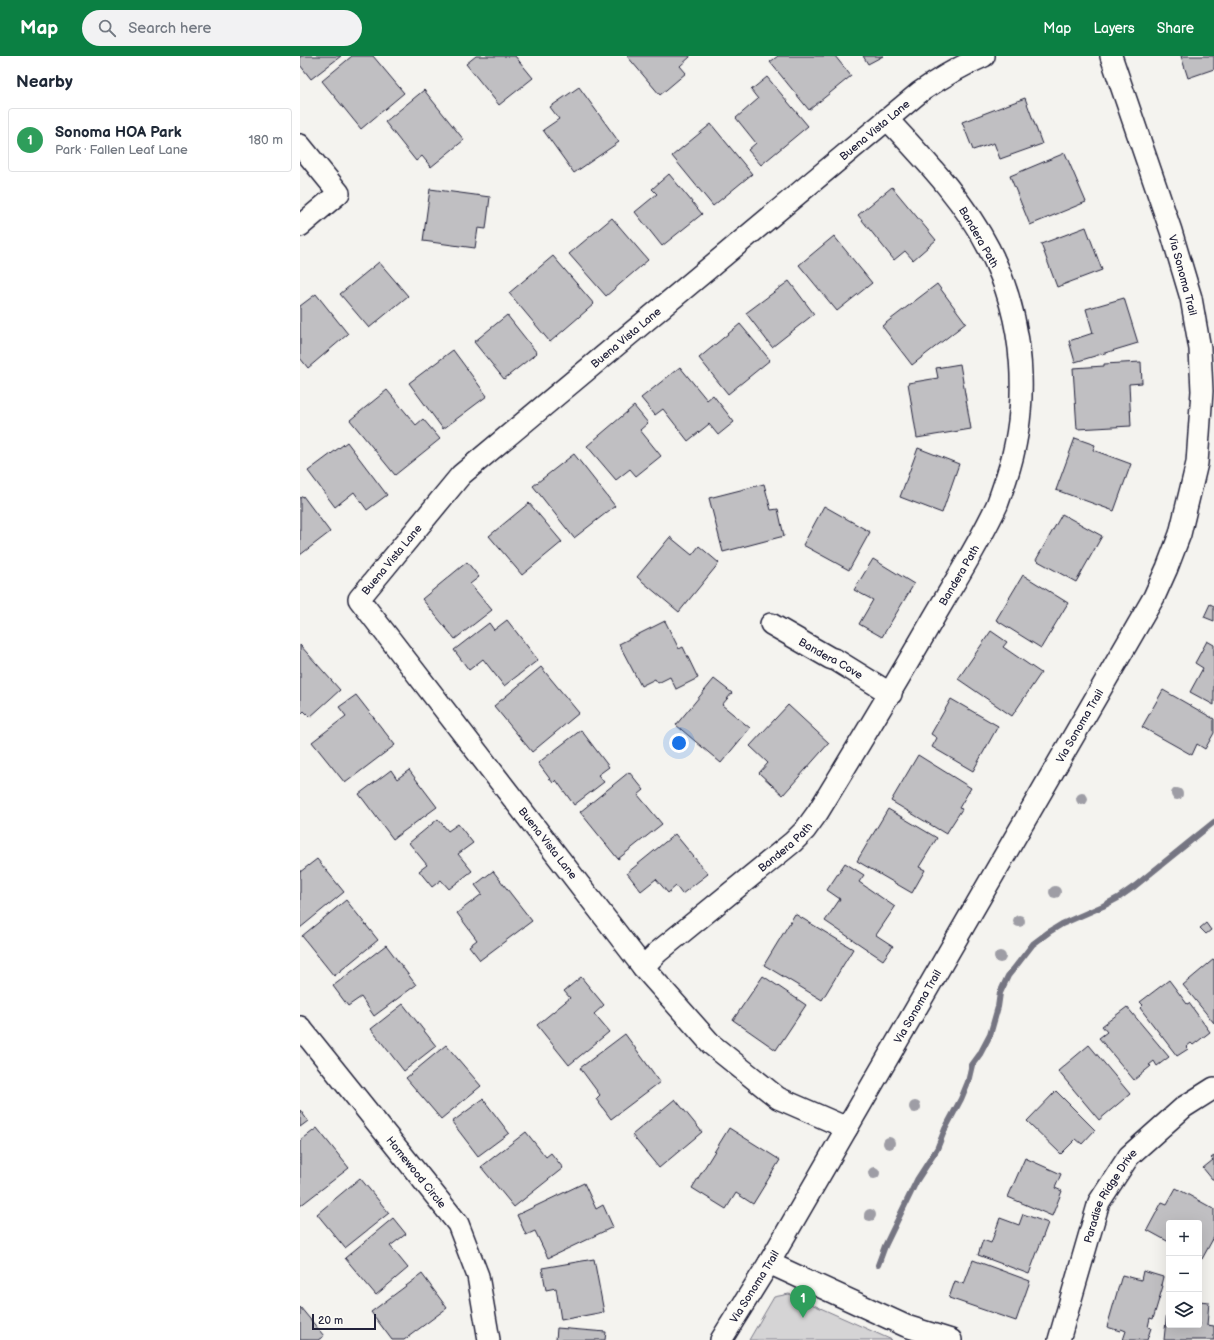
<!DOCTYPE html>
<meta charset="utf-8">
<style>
body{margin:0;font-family:"Balsamiq Sans",sans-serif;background:#f2f2f3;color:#1f2937}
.controls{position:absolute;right:12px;bottom:12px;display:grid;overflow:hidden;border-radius:4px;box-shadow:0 4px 16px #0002}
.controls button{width:36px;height:36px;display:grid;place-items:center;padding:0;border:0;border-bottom:1px solid #e0e1e3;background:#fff;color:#1f2937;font:20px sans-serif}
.scale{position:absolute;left:12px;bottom:10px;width:64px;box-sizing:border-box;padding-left:4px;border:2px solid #22223b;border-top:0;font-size:11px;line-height:14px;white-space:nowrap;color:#22223b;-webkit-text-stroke:3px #fdfcf7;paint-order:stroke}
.you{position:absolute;left:379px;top:687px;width:14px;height:14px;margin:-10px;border:3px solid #fff;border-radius:50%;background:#1a73e8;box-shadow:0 0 0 6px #1a73e833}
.badge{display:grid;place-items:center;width:26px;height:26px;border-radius:50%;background:#0b8043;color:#fff;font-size:13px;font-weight:700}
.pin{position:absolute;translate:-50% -33px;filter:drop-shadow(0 1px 2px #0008)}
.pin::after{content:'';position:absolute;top:21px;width:14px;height:12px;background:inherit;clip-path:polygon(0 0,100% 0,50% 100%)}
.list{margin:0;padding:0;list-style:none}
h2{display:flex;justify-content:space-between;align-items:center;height:52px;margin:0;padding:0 16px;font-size:17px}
h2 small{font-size:13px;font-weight:400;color:#747a83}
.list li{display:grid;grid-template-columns:26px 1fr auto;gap:12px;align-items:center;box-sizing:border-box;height:64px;margin:0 8px 8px;padding:0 8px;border:1px solid #e0e1e3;border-radius:4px}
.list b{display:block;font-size:15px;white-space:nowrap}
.list p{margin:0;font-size:13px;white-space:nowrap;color:#747a83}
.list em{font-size:13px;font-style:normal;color:#747a83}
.icon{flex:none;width:22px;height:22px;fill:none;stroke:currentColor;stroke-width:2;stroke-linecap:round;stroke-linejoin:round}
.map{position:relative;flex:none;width:914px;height:1284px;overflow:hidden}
header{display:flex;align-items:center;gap:24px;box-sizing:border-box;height:56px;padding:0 20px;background:#0b8043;color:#fff}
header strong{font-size:19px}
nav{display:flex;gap:22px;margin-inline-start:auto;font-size:14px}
.search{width:280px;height:36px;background:#f2f2f3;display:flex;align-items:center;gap:10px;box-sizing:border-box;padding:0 14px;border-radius:22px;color:#747a83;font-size:15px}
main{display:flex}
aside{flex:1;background:#fff}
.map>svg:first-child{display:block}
.green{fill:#d5d4d5;stroke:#7c7b88}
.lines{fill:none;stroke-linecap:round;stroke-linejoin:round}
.stream{stroke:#757582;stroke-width:6}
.building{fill:#c0bfc2;stroke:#22223b}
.minor-casing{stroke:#22223b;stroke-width:24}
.minor{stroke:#fdfcf7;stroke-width:21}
.tree{fill:#9e9da5}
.labels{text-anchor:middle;stroke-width:3.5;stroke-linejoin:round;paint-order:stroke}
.street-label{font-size:11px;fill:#22223b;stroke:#fdfcf7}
</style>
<header>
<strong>Map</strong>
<div class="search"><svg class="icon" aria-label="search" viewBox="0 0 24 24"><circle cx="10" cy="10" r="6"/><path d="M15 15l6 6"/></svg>Search here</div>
<nav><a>Map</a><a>Layers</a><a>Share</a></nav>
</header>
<main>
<aside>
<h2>Nearby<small></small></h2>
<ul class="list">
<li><span class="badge" style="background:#2e9e5b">1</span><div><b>Sonoma HOA Park</b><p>Park · Fallen Leaf Lane</p></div><em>180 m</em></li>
</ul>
</aside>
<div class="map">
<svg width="914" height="1284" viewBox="0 0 914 1284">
<rect width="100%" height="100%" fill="#f4f3ef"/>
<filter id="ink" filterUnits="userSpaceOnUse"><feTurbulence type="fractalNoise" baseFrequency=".025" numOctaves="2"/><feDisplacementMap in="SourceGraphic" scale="8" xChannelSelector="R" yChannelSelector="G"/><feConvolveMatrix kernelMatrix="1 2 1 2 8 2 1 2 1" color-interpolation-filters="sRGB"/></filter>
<g filter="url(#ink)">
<!-- green -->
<path class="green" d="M489,1238l103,46h-143l25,-43z"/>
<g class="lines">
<!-- stream -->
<path class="stream" d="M578,1209l7,-19 32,-66 20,-31 8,-20 16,-30 7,-17 4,-17 8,-11 10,-19 8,-28 2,-14 8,-17 8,-10 17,-22 16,-12 13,-8 41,-18 15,-8 17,-12 79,-64"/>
</g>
<!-- building -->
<path class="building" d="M0,0h41l-30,23 -11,-14z
M52,0h21l31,37 -43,36 -39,-48z
M176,0h39l18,22 -34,27 -33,-41z
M327,0h63v1l-10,9 6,7 -26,22z
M478,0h57l16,20 -42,34 -39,-48z
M563,0h20l-15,8z
M881,0h33v13l-26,9z
M467,21l41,49 -47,39 -13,-15 8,-7 -20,-25 22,-19 -7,-9z
M279,31l40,55 -45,31 -31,-43 16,-11 -9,-12z
M124,34l40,50 -33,27 -9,-11 -6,5 -31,-39z
M725,42l17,46 -42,15 -6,-16 -21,7 -11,-28z
M411,68l41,50 -39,32 -41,-50z
M765,97l21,49 -56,23 -20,-49z
M369,118l33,40 -40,32 -27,-34 22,-18 -5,-5z
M592,131l44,53 -23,20 -8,-9 -11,9 -36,-45z
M130,133l60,8 -4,32 -8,-1 -3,20 -52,-7z
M312,162l36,42 -42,36 -37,-42z
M786,171l16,43 -45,17 -16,-43z
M534,180l38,47 -35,28 -38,-46z
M253,200l41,48 -44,38 -41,-49z
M79,206l29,34 -39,32 -29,-34z
M489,225l25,33 -42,33 -26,-34z
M637,228l29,39 -54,42 -30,-39z
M16,238l32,40 -40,34 -8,-10v-52z
M824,242l14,45 -63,19 -6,-21 24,-8 -7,-24z
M207,259l30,38 -33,26 -30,-37z
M440,268l30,36 -42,34 -29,-36z
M153,294l34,46 -44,33 -34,-46z
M841,306l1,21 -13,1 2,42 -54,3 -4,-61 31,-2v-2z
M660,308l11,65 -54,9 -9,-55 30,-5 -2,-10z
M380,311l27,33 6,-5 21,27 -16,13 -9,-11 -21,17 -25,-32 -8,6 -14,-17z
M87,334l29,35 7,-6 17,20 -45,36 -45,-55z
M334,350l14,17 -8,7 21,26 -25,20 -6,-7 -14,11 -29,-34z
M775,382l20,7 -2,5 38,14 -17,47 -58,-21z
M47,386l40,53 -20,15 -13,-18 -19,15 -27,-36z
M618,392l41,16 -17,49 -42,-16z
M274,398l41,52 -41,32 -41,-52z
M464,428l7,26 7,-1 6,27 -61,16 -14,-54z
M3,440l27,36 -30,23v-57z
M229,447l33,39 -40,33 -33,-39z
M524,450l46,26 -21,38 -46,-25z
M762,458l40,22 -26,46 -40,-22z
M370,481l22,18 7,-9 20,17 -40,49 -42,-35z
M573,503l41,25 -32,53 -23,-13 14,-24 -19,-10z
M167,506l12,15 -9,7 22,26 -37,29 -33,-40z
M723,519l45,28 -27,45 -45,-28z
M910,548l4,2v15l-10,-4z
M207,564l31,40 -34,26 -21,-27 -14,11 -15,-20 35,-27 5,7z
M365,565l14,28 4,-2 15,31 -22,11 -6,-12 -12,6 -3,-4 -14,7 -22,-42z
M691,575l16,11 -4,5 38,26 -29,43 -54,-37z
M907,585l7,4v60l-24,-13 13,-24 -8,-5z
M0,589l40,45 -30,27 -6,-6 -4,4z
M241,611l38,46 -47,39 -38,-46z
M414,623l18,14 -10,12 28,23 -29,35 -45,-38z
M863,634l51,29v14l-9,16 -8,-5 -5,11 -50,-28z
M56,639l39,50 -50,38 -33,-41 34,-26 -7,-9z
M651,643l47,27 -25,45 -41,-24 5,-9 -6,-4z
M488,649l41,38 -46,52 -24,-22 9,-10 -18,-17z
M281,674l28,37 -11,8 6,7 -30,23 -18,-25 -3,3 -15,-20z
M618,699l53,33 -12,20 3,1 -16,25 -55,-33z
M91,714l6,9 12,-9 28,37 -44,32 -34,-45z
M329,716l15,18 -6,5 24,29 -44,35 -38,-47z
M588,753l49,29 -18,29 6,3 -13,23 -55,-32z
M138,763l10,12 10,-7 15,19 -15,11 14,17 -23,18 -8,-9 -9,7 -13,-16 8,-6 -18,-22z
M375,778l33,40 -26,20 -6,-8 -8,7 -12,-14 -15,12 -14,-18z
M17,803l27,33 -44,36v-56z
M545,807l19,12 -5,7 36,25 -19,28 17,11 -10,14 -58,-39 15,-22 -13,-9z
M193,815l39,50 -52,39 -11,-14 8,-6 -20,-27 25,-19 -7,-9z
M46,844l32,40 -44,36 -32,-40z
M495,858l58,35 -31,51 -58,-35z
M906,867l5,7 -5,4 -6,-6z
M86,889l30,40 -42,31 -13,-19 -13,9 -15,-20z
M914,903v64l-31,-38z
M463,920l43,29 -30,45 -43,-30z
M281,921l23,28 -10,9 15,18 -40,33 -32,-40 33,-27 -6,-7z
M869,924l18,24 2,-1 21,29 -17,13 -2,-2 -5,4 2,2 -11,7 -37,-48 3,-3 -3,-3z
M103,948l33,42 -32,25 -33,-42z
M827,951l42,50 -12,9 -3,-5 -5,4 2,1 -17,14 -35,-42 8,-6 -5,-6z
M325,978l35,48 -49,37 -15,-20 4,-4 -20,-27z
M146,989l35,41 -40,33 -35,-41z
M789,989l41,49 -31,26 -41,-49z
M756,1035l39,39 -13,14 -6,-5 -15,15 -34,-33z
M183,1043l26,34 -31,23 -26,-34z
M375,1043l27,33 -43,36 -27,-33z
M0,1054l8,11 -8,6z
M17,1072l32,40 -49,38v-65z
M429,1072l51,32 -27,44 -17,-11 -10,16 -34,-21z
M226,1076l20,25 5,-4 12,15 -49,39 -33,-40z
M914,1100v23h-2l-9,-11 10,-8 -2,-2z
M725,1102l36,16 -6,14 7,3 -10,25 -44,-19z
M60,1122l29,35 -44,35 -28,-34z
M284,1127l12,26 7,-4 10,22 -65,31 -13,-27 -9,4 -9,-20z
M876,1132l38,21v28l-12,22 -3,-1v-35h-30v19l-22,-12 15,-28 5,2z
M723,1158l25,9 -19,51 -51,-19 5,-15 8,3 9,-25 19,7z
M93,1162l13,16 -16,12 18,22 -32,27 -31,-37z
M294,1203l10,53 -43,8 -5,-32 -10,2 -4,-22z
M673,1204l57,21 -14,40 -67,-23 6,-17 9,3z
M843,1215l20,6 -2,8 2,1 -10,33 -3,-1 -2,9 3,1 -4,12h-24l3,-9 -5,-2 -1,2 -13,-4 15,-52 19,5z
M122,1218l25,34 -43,32h-12l-21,-28z
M869,1234v35h30v-24l10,1 -2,23 7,1v14h-50z
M0,1251l24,29 -6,4h-18z
M257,1272l49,4 -1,8h-49z"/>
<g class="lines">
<!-- minor casing -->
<g class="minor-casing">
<g id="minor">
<path d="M0,89l39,48 -39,33"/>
<path id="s1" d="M471,568l59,34 6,2 55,34"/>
<path id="s2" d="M343,911l15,-15 135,-110 12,-12 13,-18c39,-64 78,-128 115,-193 22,-38 46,-75 64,-114 3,-8 6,-17 9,-26 25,-75 19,-159 -17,-230 -25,-49 -65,-90 -102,-130"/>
<path id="s3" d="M0,971l158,197 20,52 11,64"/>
<path id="s4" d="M547,1072l-69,-30 -66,-53 -69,-78 -284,-368 102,-124 459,-383c20,-14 41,-26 64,-36"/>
<path d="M469,1207l137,63 45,14"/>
<path id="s5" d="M421,1284l48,-77 385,-666 13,-29 13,-34 17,-71 5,-72 -2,-42 -9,-51 -20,-67 -60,-175"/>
<path id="s6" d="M759,1284l40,-138 30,-46 55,-49 30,-19"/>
</g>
</g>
<!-- minor -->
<use href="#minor" class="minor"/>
</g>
<!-- trees -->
<g class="tree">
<circle cx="877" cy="738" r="6"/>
<circle cx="782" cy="743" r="6"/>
<circle cx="755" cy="836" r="6"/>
<circle cx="719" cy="865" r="6"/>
<circle cx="700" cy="901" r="6"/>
<circle cx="615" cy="1051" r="6"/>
<circle cx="589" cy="1087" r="6"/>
<circle cx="574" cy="1117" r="6"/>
<circle cx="570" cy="1159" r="6"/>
</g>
</g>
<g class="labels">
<!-- street labels -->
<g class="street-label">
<text dy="4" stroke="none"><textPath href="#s4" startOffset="1428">Buena Vista Lane</textPath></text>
<text transform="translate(679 181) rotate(60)" y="4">Bandera Path</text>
<text transform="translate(883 219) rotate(75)" y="4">Via Sonoma Trail</text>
<text dy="4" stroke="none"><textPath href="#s4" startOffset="1104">Buena Vista Lane</textPath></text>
<text dy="4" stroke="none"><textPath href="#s4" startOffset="780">Buena Vista Lane</textPath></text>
<text dy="4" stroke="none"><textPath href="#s2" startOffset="510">Bandera Path</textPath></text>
<text dy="4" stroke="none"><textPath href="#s1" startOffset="69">Bandera Cove</textPath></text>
<text dy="4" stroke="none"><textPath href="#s5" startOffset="711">Via Sonoma Trail</textPath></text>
<text transform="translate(248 787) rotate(52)" y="4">Buena Vista Lane</text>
<text dy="4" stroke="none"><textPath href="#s2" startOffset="186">Bandera Path</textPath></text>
<text dy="4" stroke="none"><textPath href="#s5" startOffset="387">Via Sonoma Trail</textPath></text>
<text dy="4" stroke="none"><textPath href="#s3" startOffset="186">Homewood Circle</textPath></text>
<text dy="4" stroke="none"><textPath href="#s6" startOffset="154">Paradise Ridge Drive</textPath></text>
<text dy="4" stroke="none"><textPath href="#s5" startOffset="63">Via Sonoma Trail</textPath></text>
</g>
</g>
</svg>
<div class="controls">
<button>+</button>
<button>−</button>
<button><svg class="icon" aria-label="layers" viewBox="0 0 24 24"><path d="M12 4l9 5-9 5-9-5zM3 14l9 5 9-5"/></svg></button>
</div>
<div class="scale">20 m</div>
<div class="you"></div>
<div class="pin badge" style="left:503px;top:1262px;background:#2e9e5b">1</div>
</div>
</main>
